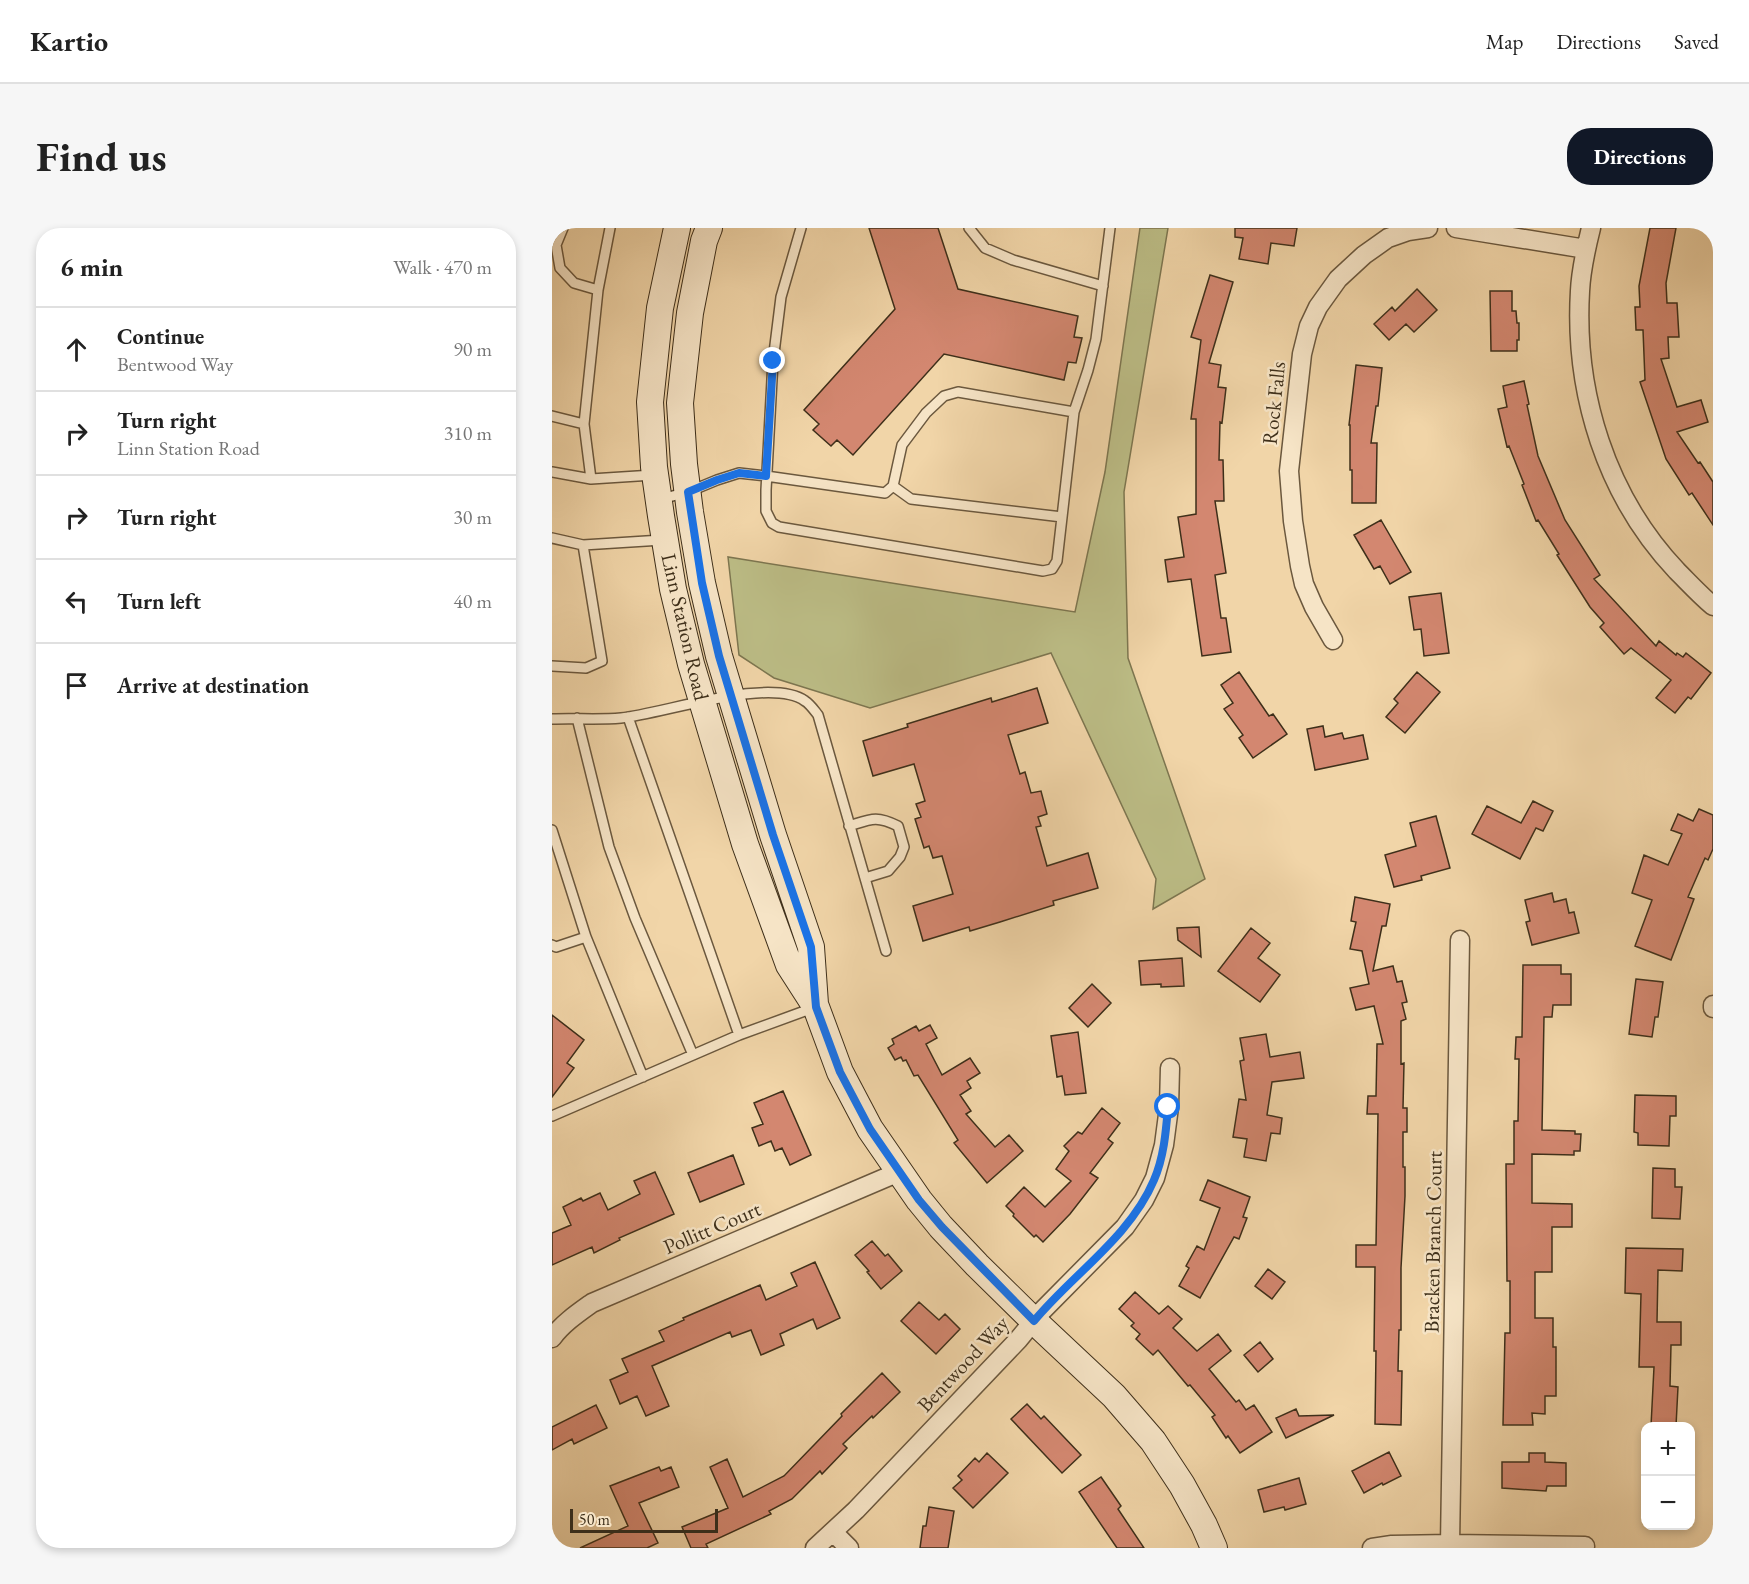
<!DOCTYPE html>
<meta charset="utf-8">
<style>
body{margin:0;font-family:"EB Garamond",serif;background:#f6f6f6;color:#222}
.controls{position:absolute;right:18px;bottom:18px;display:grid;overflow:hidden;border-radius:12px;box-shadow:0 3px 9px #0003}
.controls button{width:54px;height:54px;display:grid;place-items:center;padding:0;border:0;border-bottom:2px solid #e0e0e0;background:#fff;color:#222;font:30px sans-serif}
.scale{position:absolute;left:18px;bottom:15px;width:148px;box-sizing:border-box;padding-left:6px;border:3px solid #3e2f1a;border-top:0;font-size:16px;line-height:21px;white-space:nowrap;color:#3e2f1a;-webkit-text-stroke:4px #f6e4c6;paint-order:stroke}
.stop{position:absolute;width:18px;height:18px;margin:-14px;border:4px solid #1a73e8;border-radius:50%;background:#fff}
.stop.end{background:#1a73e8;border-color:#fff;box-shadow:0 2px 6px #0008}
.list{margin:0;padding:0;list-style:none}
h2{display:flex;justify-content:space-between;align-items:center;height:78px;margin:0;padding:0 24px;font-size:26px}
h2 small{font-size:20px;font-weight:400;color:#767676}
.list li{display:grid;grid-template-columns:39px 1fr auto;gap:18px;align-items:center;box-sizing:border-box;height:84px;padding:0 24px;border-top:2px solid #e0e0e0}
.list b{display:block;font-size:22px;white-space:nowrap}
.list p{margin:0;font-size:20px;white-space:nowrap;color:#767676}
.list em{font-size:20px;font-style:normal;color:#767676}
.icon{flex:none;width:33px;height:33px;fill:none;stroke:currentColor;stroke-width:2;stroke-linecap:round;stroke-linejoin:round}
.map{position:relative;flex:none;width:1161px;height:1320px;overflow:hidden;border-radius:24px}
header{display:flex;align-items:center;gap:36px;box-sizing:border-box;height:84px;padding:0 30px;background:#fff;border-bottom:2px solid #e0e0e0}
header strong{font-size:28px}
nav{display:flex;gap:33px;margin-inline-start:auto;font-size:21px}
.intro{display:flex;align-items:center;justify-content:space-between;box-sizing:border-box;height:144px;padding:0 36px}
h1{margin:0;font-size:42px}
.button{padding:15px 27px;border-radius:24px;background:#111827;color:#fff;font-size:21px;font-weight:700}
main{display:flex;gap:36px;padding:0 36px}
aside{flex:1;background:#fff;border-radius:24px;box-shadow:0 3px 9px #0003}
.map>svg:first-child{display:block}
.green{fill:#bcbd86;stroke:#7d7650;stroke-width:1.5}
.building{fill:#d38770;stroke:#3e2f1a;stroke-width:1.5}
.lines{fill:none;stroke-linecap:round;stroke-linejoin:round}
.lane-casing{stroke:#6b583e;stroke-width:12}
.street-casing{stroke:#6b583e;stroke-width:21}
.secondary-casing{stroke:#3e2f1a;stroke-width:28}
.lane{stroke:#f6e4c6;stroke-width:9}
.street{stroke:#f6e4c6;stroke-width:18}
.secondary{stroke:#f6e4c6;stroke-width:26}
.route{stroke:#1a73e8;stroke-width:8}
.labels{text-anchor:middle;stroke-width:5;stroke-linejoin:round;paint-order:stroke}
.street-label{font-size:21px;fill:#3e2f1a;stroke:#f6e4c6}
</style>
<header>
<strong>Kartio</strong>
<nav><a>Map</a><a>Directions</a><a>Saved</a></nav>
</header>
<div class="intro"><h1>Find us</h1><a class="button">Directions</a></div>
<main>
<aside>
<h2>6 min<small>Walk · 470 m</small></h2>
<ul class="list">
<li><svg class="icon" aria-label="ahead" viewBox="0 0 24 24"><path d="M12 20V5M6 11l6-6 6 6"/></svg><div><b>Continue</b><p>Bentwood Way</p></div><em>90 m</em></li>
<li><svg class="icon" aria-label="right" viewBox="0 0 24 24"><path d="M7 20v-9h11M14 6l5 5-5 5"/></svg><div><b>Turn right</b><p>Linn Station Road</p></div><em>310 m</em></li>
<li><svg class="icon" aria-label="right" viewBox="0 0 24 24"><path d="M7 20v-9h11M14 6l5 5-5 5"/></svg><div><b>Turn right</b></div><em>30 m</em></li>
<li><svg class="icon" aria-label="left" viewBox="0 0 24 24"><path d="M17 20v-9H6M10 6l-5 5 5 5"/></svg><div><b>Turn left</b></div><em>40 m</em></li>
<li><svg class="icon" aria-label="arrive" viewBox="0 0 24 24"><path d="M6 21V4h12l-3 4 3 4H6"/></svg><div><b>Arrive at destination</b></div></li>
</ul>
</aside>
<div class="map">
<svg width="1161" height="1320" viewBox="0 0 1161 1320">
<rect width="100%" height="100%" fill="#f1d5a8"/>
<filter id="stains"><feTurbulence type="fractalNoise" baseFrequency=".00333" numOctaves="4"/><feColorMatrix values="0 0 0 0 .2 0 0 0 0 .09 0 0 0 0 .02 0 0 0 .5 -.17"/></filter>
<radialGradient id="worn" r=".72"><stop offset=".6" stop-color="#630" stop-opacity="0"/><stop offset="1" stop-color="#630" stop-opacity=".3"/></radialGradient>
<!-- green -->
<path class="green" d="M588,0h28l-44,264 4,166 77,221 -52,30 3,-30 -105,-226 -181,55 -96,-30 -35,-23 -11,-98 347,55 30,-140z"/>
<!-- building -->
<path class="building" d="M317,0h69l20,61 120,27 -4,21 8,1 -6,25 -8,-1 -4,18 -120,-26 -91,101 -16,-15 -6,6 -18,-16 6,-6 -15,-14 91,-101z
M683,0h62l-3,18 -23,-3 -3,21 -29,-5 4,-21 -8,-1z
M1098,0h26l-10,55 1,20h10l2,34h-11l1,21 -8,1 16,48 24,-7 7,22 -31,10 21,31 2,-1 13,20v43l-21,-32 -3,2 -23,-36 -26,-77 5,-2 -2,-50h-7l-1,-23h5l-1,-21z
M658,47l23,7 -24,81 12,2 -3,22 8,1 -4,35 -2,-1 -1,38h4l1,41h-9l11,72 -11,2 6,43h5l5,34 -29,4 -11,-77 -23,3 -3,-22 19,-3 -6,-40 18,-3v-95h-5l10,-79 -10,-3z
M865,61l20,21 -23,22 -8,-8 -17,16 -15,-16 18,-17 3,4z
M938,63h22v20h4l1,12h2v17h-2v11h-26z
M804,137l26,3 -4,38h-2l-5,37h6l-1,60h-24v-33h-2v-45h-1z
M972,153l5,23 -2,1 11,51 27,64 35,55 -6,4 62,67 3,-5 17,14 1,-2 6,4 3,-4 25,20 -20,26 -3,-2 -13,16 -19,-15 15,-18 -40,-32 -7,6 -24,-27 4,-4 -14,-16 -33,-52 2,-1 -21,-34 -2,1 -14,-36 2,-1 -15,-38 -2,1 -9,-38 9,-2 -4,-21z
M829,292l30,52 -21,12 -10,-18 -6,3 -20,-34z
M889,365l8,60 -25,3 -3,-27 -7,1 -5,-33z
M687,444l30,44 4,-2 14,20 -34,24 -14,-20 4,-3 -19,-26 9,-6 -12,-18z
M865,444l23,20 -35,41 -19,-16 12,-14 -4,-4z
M485,460l11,35 -40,12 12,39 5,-2 6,21 10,-2 6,23 -9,3 3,9 -5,1 11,39 41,-13 10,35 -45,13 1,4 -54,17 -30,9 -1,-4 -46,14 -10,-35 40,-12 -11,-38 -9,2 -4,-12 -5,2 -9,-29 6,-2 -5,-13 9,-3 -11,-37 -41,12 -10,-35 45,-14 -1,-3 84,-26 1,4z
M771,498l2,11 17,-4 2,6 19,-4 5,24 -53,11 -8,-41z
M981,573l20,10 -10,20 -7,-3 -16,31 -48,-25 15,-28 34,17z
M1147,581l14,6v34l-5,11 -3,-2 -17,39 6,2 -23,61 -36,-14 17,-46 -20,-7 12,-38 24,10 14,-31 -11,-4 7,-16 15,7z
M884,588l14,52 -29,8 1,4 -28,7 -9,-32 31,-9 -6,-23z
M1000,665l2,9 12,-3 3,14 5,-1 5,21 -47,12 -6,-23 4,-1 -5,-21z
M803,669l35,7 -4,22h-4l-9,45 20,-5 4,16 5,-1 5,21 -5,1 4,16 -5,2v43l3,-1 -1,45h4v24h-4v35h2v29l-4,72v62h-2l-1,41h4l-1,54 -26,-1 1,-73h-2l1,-84h-19v-22h20l2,-131h-11l1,-18h8l1,-52h6l-9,-38 -18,4 -6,-22 19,-4 -7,-33 -12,-2 6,-27 -5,-1z
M647,699l2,30 -23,-17 -1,-12z
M699,700l19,15 -12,15 22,17 -20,27 -42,-31z
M630,730l2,28 -23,1v-3l-20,1 -2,-24z
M971,737h38v9h10v31h-18l-1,12h-8l-2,113 33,1v3h6l-1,17h-6v4l-42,-1v49l40,1v23h-20v45h-17v46h18v29h3v49h-11v18l-13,-1 1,12h-30l2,-92h5v-52h-3l-1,-117h8v-43h4l1,-62h-4l1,-22h6z
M1084,751l27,3 -5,35h-3l-3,20 -23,-3z
M540,756l19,19 -23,24 -19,-19z
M0,787l32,25 -17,23 7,5 -22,29z
M378,797l7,13 -11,6 16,31 28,-17 10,15 -13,8 4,7 -11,7 11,16 -5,3 29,33 14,-12 14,16 -36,32 -33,-40 4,-3 -40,-65 -4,1 -8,-16 -3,1 -2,-4 -6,3 -7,-12 6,-4 -2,-5 24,-13 3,5z
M526,804l8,61 -21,2 -3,-19 -5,1 -6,-41z
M714,806l4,23 30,-5 4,26 -32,4 -5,33 15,3 -2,16 -9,-1 -5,28 -22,-4 3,-18 -14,-2 6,-38 7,1 -6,-39 4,-1 -4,-22z
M231,863l28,64 -21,10 -8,-17 -7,3 -4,-10 -12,5 -7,-18 11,-4 -9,-21z
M1083,867l41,1v20h-6l-1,30 -31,-1v-12l-4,-1z
M550,880l18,15 -12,16 5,4 -23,30 8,5 -28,36 -27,28 -7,-7 -2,2 -21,-21 1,-2 -8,-8 18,-19 21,20 26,-26 -15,-12 13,-18 -5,-5 14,-14 4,2z
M181,927l11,29 -44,18 -12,-29z
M1101,940l22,1v18h7l-2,32 -28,-1z
M103,944l19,42 -55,24 1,2 -26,13 -2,-6 -40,18v-32l19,-8 -8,-18 18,-9 2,3 17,-8 8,17 32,-16 -6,-13z
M656,952l42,17 -7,20 4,1 -8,21 -5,-2 -34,61 -21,-12 10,-18 -3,-2 11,-20 7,4 16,-42 -20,-8z
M320,1013l13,15 3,-2 14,17 -21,18 -14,-17 2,-1 -14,-16z
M1074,1020l57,1 -1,22 -24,-1 -1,52h24v23h-10l-1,41 8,1 -2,39h-25l3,-59h-15l2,-73 -16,-1z
M263,1034l25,56 -23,11 -4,-10 -33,15 4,11 -23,10 -10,-25 -19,7 -2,-5 -78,34 17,40 -23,10 -9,-20 -17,8 -10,-24 18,-8 -6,-13 42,-18 -5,-10 25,-11 -1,-2 77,-33 6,15 31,-14 -6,-13z
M716,1041l17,13 -13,17 -17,-13z
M583,1064l24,22 9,-8 14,13 -9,9 24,23 21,-17 13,17 -22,18 27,33 3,-2 7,10 8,-5 18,27 -32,21 -12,-17 -2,2 -14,-21 3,-2 -25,-30 -2,1 -30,-36 -5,5 -17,-16 4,-5 -9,-8 3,-3 -15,-14z
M367,1074l20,18 6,-6 15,15 -24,25 -35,-33z
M708,1114l13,17 -15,13 -14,-17z
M330,1145l18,19 -27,26 -1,-2 -29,28 4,4 -25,26 -2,-3 -28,28 -23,12 2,3 -65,30 2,4h-17l-9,-21 46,-19 -18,-41 17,-8 16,38 41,-21 58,-60 -1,-2z
M475,1176l14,15 3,-3 37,39 -19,18 -51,-54z
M44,1177l11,23 -33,16 -2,-5 -20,11v-23z
M744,1181l3,7 35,-1 -48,23 -10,-20z
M837,1224l12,24 -18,9 -1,-2 -18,10 -12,-22z
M435,1225l21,20 -35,35 -20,-20 9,-8 -4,-4 17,-18 4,4z
M977,1225h16v9l21,1v23h-19l-1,5 -44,-3v-26h27z
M107,1239l2,4 10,-4 8,20 -40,16 19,40 -11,5h-67l48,-22 -18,-40z
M549,1249l20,29 -3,3 26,39h-27l-38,-56z
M747,1250l7,26 -21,6 -1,-3 -20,5 -6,-22z
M377,1279l25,4 -6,37h-28l3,-22h3z"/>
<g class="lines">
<!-- lane casing -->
<g class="lane-casing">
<path id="lane" d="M11,0l-7,17 4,23 14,15 24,7
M249,0l-20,69 -8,64 -7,129v21l6,12 7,4 264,44 9,-2 5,-8 17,-149 14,-42 8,-31 14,-111
M417,0l16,20 28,12 90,26
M0,188l32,8
M0,244l39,7 62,-4
M39,251l-7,-55 14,-134 12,-62
M341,258l18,13 151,18
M109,271l27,-7 29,-12 22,-7 27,3 119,17 8,-7 9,-41 24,-32 18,-17 14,-4 116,20
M0,310l31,7 79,-5
M0,438l34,2 16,-7 -19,-116
M25,490l32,129 26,71 58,137
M0,491c23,-1 46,1 69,-1 42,-4 149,-42 184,-17 5,3 9,9 13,14l68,236
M297,598c22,-7 27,-11 49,0l6,21 -4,10 -12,14 -23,7
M0,602l34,107 57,140
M0,717l4,2 30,-10
M187,807l74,-27
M0,888l187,-81 -111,-318"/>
</g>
<!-- street casing -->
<g class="street-casing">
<path id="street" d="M904,0l130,21
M1039,0c-5,20 -10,42 -11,63 -6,102 26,205 97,280 12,12 23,24 36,35
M781,412l-19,-33 -10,-23 -4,-18 -7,-45 -4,-50 13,-117 7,-28 9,-19 20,-28 26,-24 24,-17 20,-7 20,-3
M1161,777v3
M0,1110c10,-14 26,-25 40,-35l307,-131
M281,1304l16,16
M898,1316l10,-604
M263,1320l41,-38 162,-170 22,-27 85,-86 19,-27 11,-22 9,-33 5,-38 1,-39
M820,1320l20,-3 58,-1 135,2"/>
</g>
<!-- secondary casing -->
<g class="secondary-casing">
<path id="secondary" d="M125,0l-17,80 -10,94 4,65 7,49 12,73 18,75 54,180 44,121 27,42 24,65 30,57 49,71 22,27 36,38 57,56 80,75 39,45 29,44 22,40 10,23
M157,0l-5,13 -14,72 -10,90 4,61 6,48 12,71 17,73 54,179 38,112 4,57"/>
</g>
<!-- lane -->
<use href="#lane" class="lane"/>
<!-- street -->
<use href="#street" class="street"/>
<!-- secondary -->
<use href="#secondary" class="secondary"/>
</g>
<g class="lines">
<!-- route -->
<path class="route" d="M221,133l-7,115 -27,-3 -22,7 -29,12 14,91 17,73 54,179 38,112 5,60 24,65 30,57 49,71 23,27 92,94c39,-47 96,-84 120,-141 10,-23 12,-49 14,-73"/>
</g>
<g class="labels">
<!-- street labels -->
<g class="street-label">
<text transform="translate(722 175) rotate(-84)" y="7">Rock Falls</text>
<text transform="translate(133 399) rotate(77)" y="7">Linn Station Road</text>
<text transform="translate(160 1000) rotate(-23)" y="7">Pollitt Court</text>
<text transform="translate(881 1014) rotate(-89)" y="7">Bracken Branch Court</text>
<text transform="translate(411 1136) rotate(-47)" y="7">Bentwood Way</text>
</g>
</g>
<rect width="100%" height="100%" filter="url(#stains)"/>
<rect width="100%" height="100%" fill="url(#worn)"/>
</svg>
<div class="controls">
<button>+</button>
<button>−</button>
</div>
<div class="scale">50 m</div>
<div class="stop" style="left:616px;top:879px"></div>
<div class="stop end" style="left:221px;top:133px"></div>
</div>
</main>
